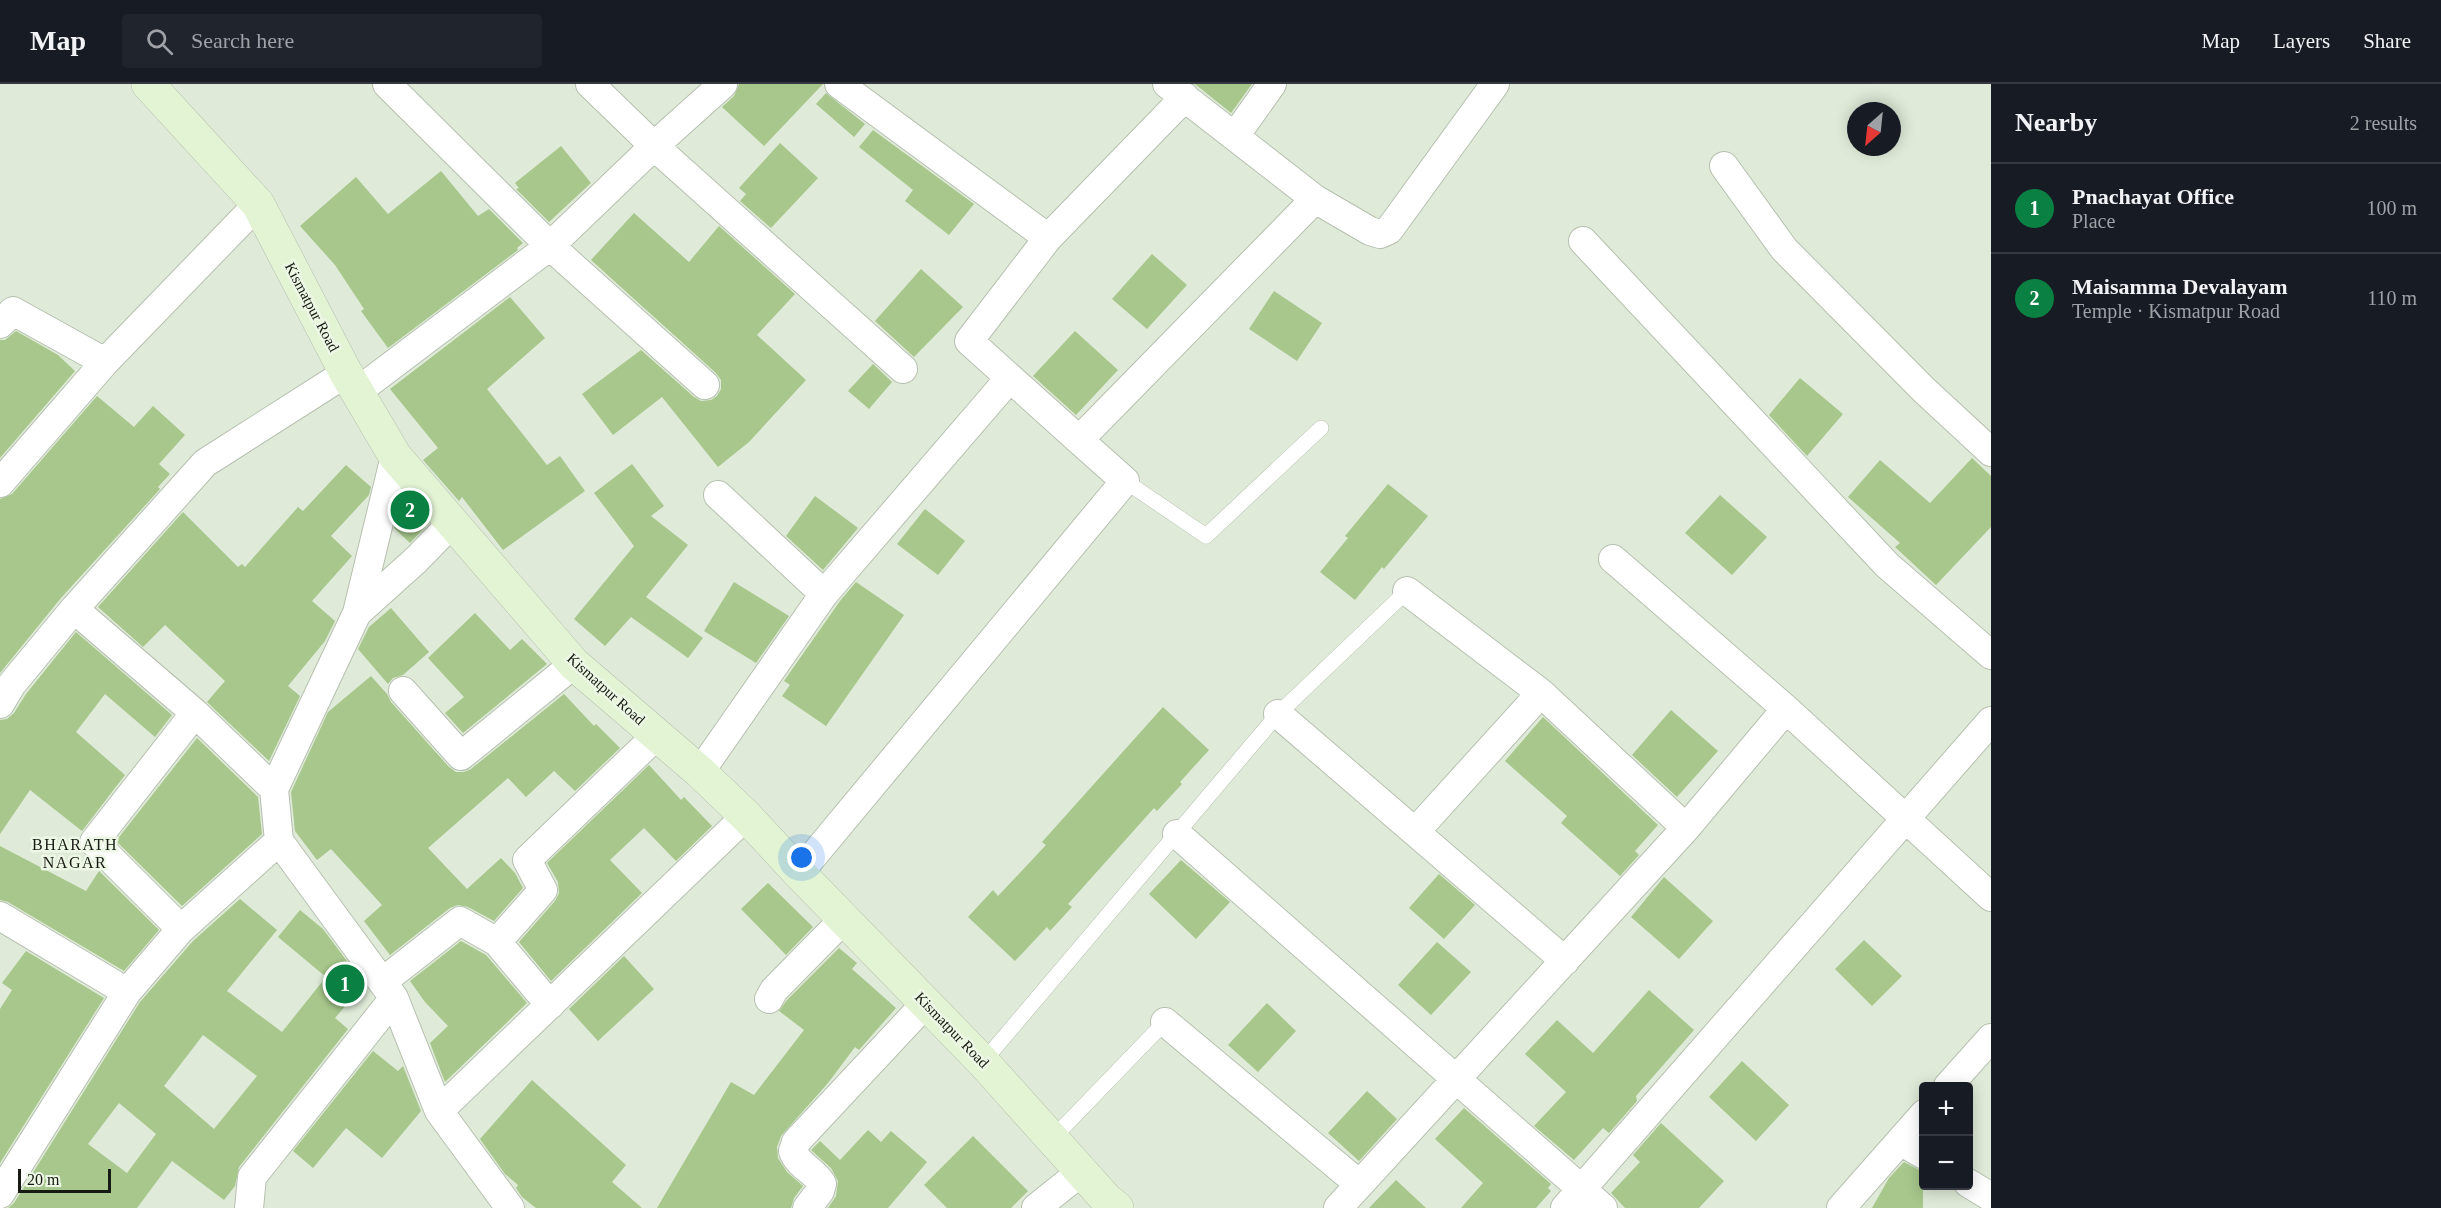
<!DOCTYPE html>
<meta charset="utf-8">
<style>
body{margin:0;font-family:"Times New Roman",serif;background:#20242c;color:#f1f3f6}
.controls{position:absolute;right:18px;bottom:18px;display:grid;overflow:hidden;border-radius:6px;box-shadow:0 3px 15px #0003}
.controls button{width:54px;height:54px;display:grid;place-items:center;padding:0;border:0;border-bottom:2px solid #363941;background:#171b24;color:#f1f3f6;font:30px sans-serif}
.compass{position:absolute;left:1847px;top:18px;width:54px;height:54px;border-radius:50%;background:#171b24;box-shadow:0 3px 15px #0003;rotate:207deg}
.scale{position:absolute;left:18px;bottom:15px;width:93px;box-sizing:border-box;padding-left:6px;border:3px solid #161a13;border-top:0;font-size:16px;line-height:21px;white-space:nowrap;color:#161a13;-webkit-text-stroke:4px #edf7e5;paint-order:stroke}
.you{position:absolute;left:802px;top:774px;width:21px;height:21px;margin:-15px;border:4px solid #fff;border-radius:50%;background:#1a73e8;box-shadow:0 0 0 9px #1a73e833}
.badge{display:grid;place-items:center;width:39px;height:39px;border-radius:50%;background:#0b8043;color:#fff;font-size:20px;font-weight:700}
.pin{position:absolute;translate:-50% -50%;border:3px solid #fff;box-shadow:0 2px 6px #0006}
.list{margin:0;padding:0;list-style:none}
h2{display:flex;justify-content:space-between;align-items:center;height:78px;margin:0;padding:0 24px;font-size:26px}
h2 small{font-size:20px;font-weight:400;color:#9ea1a6}
.list li{display:grid;grid-template-columns:39px 1fr auto;gap:18px;align-items:center;box-sizing:border-box;height:90px;padding:0 24px;border-top:2px solid #363941}
.list b{display:block;font-size:22px;white-space:nowrap}
.list p{margin:0;font-size:20px;white-space:nowrap;color:#9ea1a6}
.list em{font-size:20px;font-style:normal;color:#9ea1a6}
.icon{flex:none;width:33px;height:33px;fill:none;stroke:currentColor;stroke-width:2;stroke-linecap:round;stroke-linejoin:round}
.map{position:relative;flex:none;width:1991px;height:1124px;overflow:hidden}
header{display:flex;align-items:center;gap:36px;box-sizing:border-box;height:84px;padding:0 30px;background:#171b24;border-bottom:2px solid #363941}
header strong{font-size:28px}
nav{display:flex;gap:33px;margin-inline-start:auto;font-size:21px}
.search{width:420px;height:54px;background:#20242c;display:flex;align-items:center;gap:15px;box-sizing:border-box;padding:0 21px;border-radius:6px;color:#9ea1a6;font-size:22px}
main{display:flex}
aside{flex:1;background:#171b24}
.map>svg:first-child{display:block}
.building{fill:#a7c78c;fill-rule:evenodd}
.lines{fill:none;stroke-linecap:round;stroke-linejoin:round}
.lane-casing{stroke:#b6c0af;stroke-width:16}
.street-casing{stroke:#b6c0af;stroke-width:30}
.secondary-casing{stroke:#b6c0af;stroke-width:34}
.lane{stroke:#fff;stroke-width:15}
.street{stroke:#fff;stroke-width:28}
.secondary{stroke:#e3f4d4;stroke-width:33}
.labels{text-anchor:middle;stroke-width:5;stroke-linejoin:round;paint-order:stroke}
.street-label{font-size:15px;fill:#161a13;stroke:#edf7e5}
.neighbourhood-label{font-size:16px;letter-spacing:1.5px;fill:#161a13;stroke:#edf7e5}
</style>
<header>
<strong>Map</strong>
<div class="search"><svg class="icon" aria-label="search" viewBox="0 0 24 24"><circle cx="10" cy="10" r="6"/><path d="M15 15l6 6"/></svg>Search here</div>
<nav><a>Map</a><a>Layers</a><a>Share</a></nav>
</header>
<main>
<div class="map">
<svg width="1991" height="1124" viewBox="0 0 1991 1124">
<rect width="100%" height="100%" fill="#dfead8"/>
<!-- building -->
<path class="building" d="M739,0h84l-59,62 -42,-39 12,-11z
M1195,0h57l-21,29z
M826,9l39,31 -11,13 -38,-33z
M873,46l101,74 -25,31 -44,-34 8,-11 -54,-43z
M780,59l38,35 -47,50 -31,-27 6,-7 -7,-6z
M561,62l30,37 -42,39 -33,-33 3,-1 -4,-5z
M441,87l37,45 11,-7 34,34 -6,5 1,2 -130,98 -27,-37 3,-2 -29,-44 -35,-39 56,-49 32,37z
M634,129l55,49 30,-36 76,68 -38,41 49,45 -57,62 -31,25 -56,-70 -49,38 -31,-41 59,-44 53,47 7,4 10,-1 6,-4 4,-7v-9l-5,-7 -125,-113z
M1152,170l35,31 -40,44 -35,-30z
M921,185l42,38 -49,50 -39,-36z
M1274,207l48,32 -25,38 -48,-32z
M510,213l35,41 -58,51 60,76 13,-9 25,35 -82,59 -41,-53 -3,4 -36,-41 15,-12 -48,-59z
M16,247l42,24 17,16 -75,87v-118h5z
M1075,247l43,39 -42,45 -43,-39z
M873,280l19,18 -23,27 -21,-18z
M1800,294l43,36 -36,42 -38,-41z
M97,312l37,31 19,-21 32,29 -26,29 11,10 -12,13 2,2 -99,109 -61,75v-174l12,-5z
M1972,374l19,18v51l-55,58 -41,-38 5,-4 -52,-46 32,-37 50,43z
M632,380l32,42 -13,10 37,29 -42,52 57,41 -15,20 -57,-41 -26,29 -31,-27 60,-73 -40,-53z
M346,381l25,22 -2,8 -38,41 21,20 -40,45 23,20 -10,20 -37,45 12,10 -31,65 -62,-59 18,-21 -60,-56 -22,22 -45,-40 85,-95 55,55 4,-3 3,3 53,-60 5,4z
M1388,400l40,32 -44,53 -2,-2 -27,33 -35,-28 28,-34 -3,-2z
M1720,411l47,42 -35,38 -47,-42z
M815,412l43,32 -35,42 -37,-34z
M405,413l23,27 -18,19 -16,-15 5,-19z
M925,425l40,32 -27,34 -41,-31z
M734,498l55,34 -33,47 -52,-32z
M856,498l48,33 -78,111 -44,-30 8,-11 -6,-4 56,-80z
M391,524l38,44 -26,23 -10,3 -5,6 -30,-35 11,-22z
M475,529l35,37 12,-11 25,25 -84,69 -18,-20 19,-16 -36,-39z
M76,548l96,83 -17,22 -50,-43 -29,38 49,43 -43,56 -52,-41 -30,44v-114l7,-1 7,-6 12,-19z
M371,592l16,18 4,8 58,65 7,5h8l7,-3 93,-75 30,32 2,-2 24,24 -45,43 -21,-20 -28,26 -18,-19 -80,70 39,41 34,-31 14,15 8,15 -29,33 -26,-14 -10,-2 -8,3 -60,47 -26,-34 18,-16 -51,-56 -14,11 -22,-29 -4,-39 37,-80z
M1163,623l46,43 -29,32 2,2 -25,27 -3,-3 -86,96 4,3 -22,24 -3,-4 -32,34 -47,-44 25,-27 5,6 48,-51 -4,-3z
M1671,626l47,41 -41,46 -45,-42z
M1543,633l115,108 -23,26 4,4 -19,21 -59,-53 6,-7 -62,-55z
M197,654l61,59 4,37 -80,72 -66,-65z
M649,681l32,35 3,-3 28,29 -36,35 -32,-33 -34,32 32,33 -91,88 -32,-39 36,-41 4,-8 -1,-11 -11,-19z
M0,762l86,45 13,-20 60,59 -35,41 -116,-69 -8,-2z
M1181,776l49,42 -34,37 -47,-45z
M1439,790l36,31 -31,34 -35,-31z
M1664,793l49,44 -34,38 -48,-42z
M768,799l45,44 -27,28 -45,-46z
M240,815l37,31 -50,61 55,41 44,-55 -48,-40 22,-27 23,19 41,55 -29,34 13,11 -109,138 -4,19 -11,14 -52,-39 -35,47h-129l6,-5 126,-201 53,-61zM203,951l54,41 -43,53 -50,-43zM119,1019l37,31 -29,39 -39,-29z
M1864,856l38,36 -30,30 -37,-37z
M461,857l25,14 41,48 -82,79 -15,-39 18,-17 -23,-24 -15,-21z
M1437,858l34,30 -40,43 -33,-30z
M839,864l18,15 -5,6 44,39 -37,42 -4,-3 -27,36 -47,53 -4,11 1,11 9,14 16,14 -9,12 -3,10h-134l74,-126 23,13 50,-65 -25,-19 8,-11z
M26,867l78,47 -104,165v-154l12,-19 -10,-7z
M624,872l30,33 -56,52 -29,-32z
M1649,906l45,40 -58,66 1,5 -28,32 -6,-5 -29,32 -40,-34 32,-34 -41,-38 32,-34 36,33z
M1267,919l29,28 -38,41 -30,-27z
M373,967l25,20 5,-5 18,45 -39,47 -36,-30 -33,40 -20,-17z
M1742,977l47,44 -33,36 -47,-44z
M532,996l94,85 -14,17 30,26h-106l-14,-11 -6,-9 2,-3 -13,-11 -25,-35z
M1367,1007l30,28 -38,42 -31,-28z
M1464,1024l87,76 -3,4 3,3 -15,17h-75l22,-25 -48,-44z
M1661,1039l63,58 -25,27h-74l-14,-15 29,-31 -7,-7z
M868,1046l13,12 10,-11 36,31 -39,46h-60l8,-12 2,-15 -7,-13 -20,-18 9,-9 20,19z
M973,1052l55,55 -17,17h-64l-23,-23z
M1904,1078l19,10v36h-51l17,-30z
M1396,1096l30,28h-57z"/>
<g class="lines">
<!-- lane casing -->
<g class="lane-casing">
<path id="lane" d="M1125,397l81,55 115,-108
M983,978l295,-348 129,-123
M1052,1055l113,-117"/>
</g>
<!-- street casing -->
<g class="street-casing">
<path id="street" d="M387,0l163,162 155,139
M590,0l64,62 249,223
M839,0l209,154
M1235,52l37,-52
M1724,82l60,83 140,141 67,62
M1315,115l55,32 10,3 9,-4 106,-146
M1583,157l304,324 104,90
M0,240l13,-13 92,51
M358,307l192,-145 104,-100 69,-62
M1079,356l-110,-99 79,-103 137,-141
M0,399l105,-121 153,-158
M718,411l106,99
M1613,475l173,150 205,188
M1407,507l134,102 145,135
M74,525l121,104 79,76 5,52 115,157 45,113 71,97
M357,529l59,-53 37,-38
M403,607l58,65 113,-92
M0,620l12,-20 62,-75 131,-146 141,-90
M1278,630l287,247
M700,688l124,-178 185,-215
M274,705l83,-176 38,-157
M1415,748l126,-139
M1177,750l426,374
M799,789l326,-392 -46,-41 236,-241 -148,-115
M0,832l127,76
M181,845l-87,-87 101,-129
M497,858l46,-52 -16,-30 130,-125
M382,898l78,-61 37,21 53,63
M769,915l5,-9 70,-71
M1165,938l194,162
M1948,1002l43,-48
M439,1027l307,-295
M1900,1057l24,14
M1968,1099l23,14
M0,1110l127,-202 54,-63 98,-88
M249,1124l3,-31 142,-179
M807,1124l13,-17 2,-7c-8,-14 -24,-18 -29,-33l3,-9 130,-139
M1036,1124l45,-36
M1338,1124l348,-380 100,-119
M1565,1124l426,-487
M1841,1124l83,-94"/>
</g>
<!-- secondary casing -->
<g class="secondary-casing">
<path id="secondary" d="M148,0l110,120 88,169 49,83 179,208 126,108 46,44 53,57 184,189 124,138 10,8"/>
</g>
<!-- lane -->
<use href="#lane" class="lane"/>
<!-- street -->
<use href="#street" class="street"/>
<!-- secondary -->
<use href="#secondary" class="secondary"/>
</g>
<g class="labels">
<!-- street labels -->
<g class="street-label">
<text transform="translate(312 223) rotate(62)" y="5">Kismatpur Road</text>
<text transform="translate(606 605) rotate(42)" y="5">Kismatpur Road</text>
<text transform="translate(952 946) rotate(46)" y="5">Kismatpur Road</text>
</g>
<!-- neighbourhood labels -->
<g class="neighbourhood-label">
<text x="75" y="766">BHARATH<tspan x="75" dy="18">NAGAR</tspan></text>
</g>
</g>
</svg>
<div class="controls">
<button>+</button>
<button>−</button>
</div>
<svg class="compass" viewBox="-18 -18 36 36"><path d="M0-13l5 13h-10z" fill="#e53935"/><path d="M0 13l5-13h-10z" fill="#9ea1a6"/></svg>
<div class="scale">20 m</div>
<div class="you"></div>
<div class="pin badge" style="left:345px;top:900px">1</div>
<div class="pin badge" style="left:410px;top:426px">2</div>
</div>
<aside>
<h2>Nearby<small>2 results</small></h2>
<ul class="list">
<li><span class="badge">1</span><div><b>Pnachayat Office</b><p>Place</p></div><em>100 m</em></li>
<li><span class="badge">2</span><div><b>Maisamma Devalayam</b><p>Temple · Kismatpur Road</p></div><em>110 m</em></li>
</ul>
</aside>
</main>
